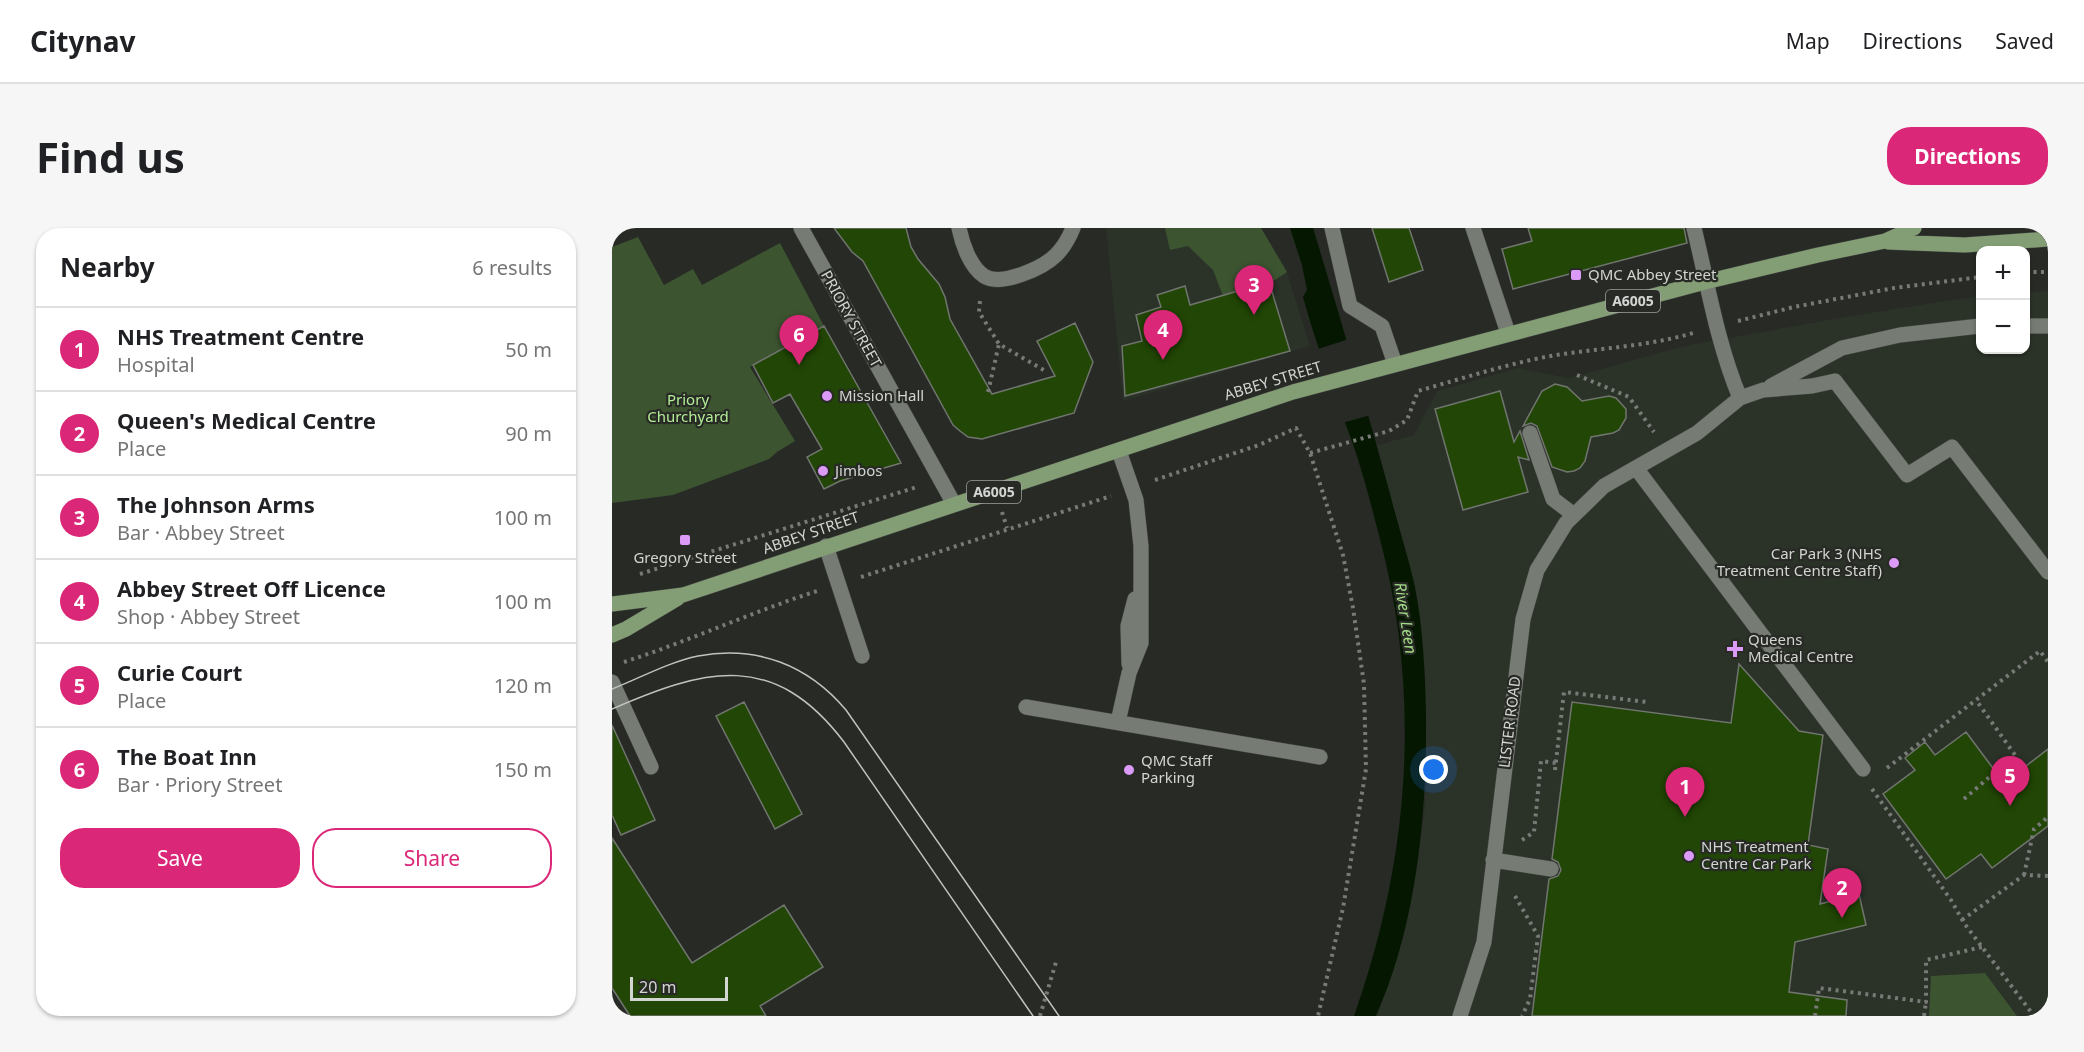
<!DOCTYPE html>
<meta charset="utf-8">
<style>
body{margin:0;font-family:"Noto Sans",sans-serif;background:#f6f6f6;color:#202124}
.controls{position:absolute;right:18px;top:18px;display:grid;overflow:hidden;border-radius:12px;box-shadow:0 2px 4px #0004}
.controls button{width:54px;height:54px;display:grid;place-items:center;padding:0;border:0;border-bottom:2px solid #e0e0e0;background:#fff;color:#202124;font:30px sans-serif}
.scale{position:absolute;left:18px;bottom:15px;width:98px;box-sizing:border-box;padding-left:6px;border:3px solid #d3d5d2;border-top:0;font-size:16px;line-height:21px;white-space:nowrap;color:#d3d5d2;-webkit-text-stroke:4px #272a25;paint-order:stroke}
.you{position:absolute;left:822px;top:542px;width:21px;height:21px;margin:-15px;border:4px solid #fff;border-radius:50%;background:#1a73e8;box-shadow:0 0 0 9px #1a73e833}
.badge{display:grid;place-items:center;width:39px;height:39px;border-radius:50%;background:#db2777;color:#fff;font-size:20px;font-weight:700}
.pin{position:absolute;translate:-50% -50px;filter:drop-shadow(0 2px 3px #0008)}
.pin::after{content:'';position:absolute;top:32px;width:21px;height:18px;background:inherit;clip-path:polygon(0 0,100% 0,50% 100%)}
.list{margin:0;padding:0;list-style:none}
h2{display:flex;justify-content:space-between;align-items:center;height:78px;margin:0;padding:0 24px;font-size:26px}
h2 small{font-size:20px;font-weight:400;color:#757577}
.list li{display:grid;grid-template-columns:39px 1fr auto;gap:18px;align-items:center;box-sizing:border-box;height:84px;padding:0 24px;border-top:2px solid #e0e0e0}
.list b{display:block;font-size:22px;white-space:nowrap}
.list p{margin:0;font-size:20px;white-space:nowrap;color:#757577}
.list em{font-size:20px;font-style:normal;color:#757577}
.actions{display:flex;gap:12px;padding:18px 24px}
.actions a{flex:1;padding:14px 0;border:2px solid #db2777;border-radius:24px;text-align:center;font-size:21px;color:#db2777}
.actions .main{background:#db2777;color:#fff}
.map{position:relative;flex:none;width:1436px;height:788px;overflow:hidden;border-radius:24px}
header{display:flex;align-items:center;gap:36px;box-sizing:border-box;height:84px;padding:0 30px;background:#fff;border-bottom:2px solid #e0e0e0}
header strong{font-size:28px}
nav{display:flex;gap:33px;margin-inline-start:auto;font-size:21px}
.intro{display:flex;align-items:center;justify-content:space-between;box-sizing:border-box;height:144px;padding:0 36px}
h1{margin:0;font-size:42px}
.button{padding:15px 27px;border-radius:24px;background:#db2777;color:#fff;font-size:21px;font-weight:700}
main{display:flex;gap:36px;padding:0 36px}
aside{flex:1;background:#fff;border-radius:24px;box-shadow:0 2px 4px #0004}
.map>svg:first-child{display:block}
.built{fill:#2b3228}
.green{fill:#3d5431}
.water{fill:#051700}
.pier{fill:#272a25}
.building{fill:#214605;stroke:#71756f;stroke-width:1.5}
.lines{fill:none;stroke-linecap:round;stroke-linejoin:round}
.minor-casing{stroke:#434541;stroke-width:16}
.major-casing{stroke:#434541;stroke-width:16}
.path{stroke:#777a76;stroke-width:4;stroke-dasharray:3 4.5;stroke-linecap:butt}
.minor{stroke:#767b74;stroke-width:15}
.major{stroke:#839e75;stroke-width:15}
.tram{stroke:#c0c2bf;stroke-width:1.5}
.poi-dot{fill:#db9af6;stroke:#272a25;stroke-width:2}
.labels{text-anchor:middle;stroke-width:4.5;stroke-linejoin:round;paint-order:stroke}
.shield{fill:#272a25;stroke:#9fa29e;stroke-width:1.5}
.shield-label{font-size:14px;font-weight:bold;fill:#d3d5d2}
.poi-label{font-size:15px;fill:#d3d5d2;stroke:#272a25;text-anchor:start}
.street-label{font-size:15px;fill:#d3d5d2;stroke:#272a25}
.park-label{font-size:15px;fill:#b3ed96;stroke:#272a25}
.water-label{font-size:16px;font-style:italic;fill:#a3dc86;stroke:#272a25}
</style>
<header>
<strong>Citynav</strong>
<nav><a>Map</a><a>Directions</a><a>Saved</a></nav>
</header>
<div class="intro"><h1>Find us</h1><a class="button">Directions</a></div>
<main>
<aside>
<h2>Nearby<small>6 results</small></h2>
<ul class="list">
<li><span class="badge">1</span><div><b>NHS Treatment Centre</b><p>Hospital</p></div><em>50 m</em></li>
<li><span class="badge">2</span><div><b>Queen's Medical Centre</b><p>Place</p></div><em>90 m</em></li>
<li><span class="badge">3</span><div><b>The Johnson Arms</b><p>Bar · Abbey Street</p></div><em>100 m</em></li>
<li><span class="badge">4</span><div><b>Abbey Street Off Licence</b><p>Shop · Abbey Street</p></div><em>100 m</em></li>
<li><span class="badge">5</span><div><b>Curie Court</b><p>Place</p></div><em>120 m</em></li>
<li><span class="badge">6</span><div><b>The Boat Inn</b><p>Bar · Priory Street</p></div><em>150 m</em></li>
</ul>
<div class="actions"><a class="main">Save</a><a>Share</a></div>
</aside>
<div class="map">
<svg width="1436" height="788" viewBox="0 0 1436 788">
<rect width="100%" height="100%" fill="#272a25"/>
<!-- built -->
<path class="built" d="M494,0h155l26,44 23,74 -187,55z
M1436,63v725h-672l19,-52 21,-92 9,-65 1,-69 -1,-64 -11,-87 -37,-142 37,-10 23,-44 81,-23 51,10 115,-32 161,-29 106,-17 29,-4v54h46v-58z"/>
<!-- green -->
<path class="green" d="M553,0h96l26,44 -12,8 -52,16 -10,-26 -25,-24 -18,4z
M26,9l26,48 29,-16 9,16 78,-42 44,83 -74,41 45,74 -18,11 -8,7 -96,36 -61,8v-256z
M1373,745l32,43h-88l2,-40z"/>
<!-- water -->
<path class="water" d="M678,0h23c27,89 53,177 77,266 8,31 18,62 25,93 8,41 10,84 11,126 1,100 -9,211 -50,303h-22c55,-155 68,-317 26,-477 -8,-31 -16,-62 -26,-92 -18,-50 -37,-99 -51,-150l4,-7 -5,-25z"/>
<!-- pier -->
<path class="pier" d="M737,111l22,76 -29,8 -27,-73z"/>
<!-- building -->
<path class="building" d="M222,0h72l5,19 7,12 21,25 6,13 5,22 42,75 63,-18 -18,-35 38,-18 18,39 -19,51 -92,26 -14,-2 -8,-6 -7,-6 -90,-164 -11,-9z
M760,0h37l14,42 -34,12z
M916,0h156l3,15 -174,46 -11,-40 30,-8z
M657,54l21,69 -165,45 -3,-50 20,-5 -6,-26 25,-8 -4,-12 28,-9 5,19z
M212,98l77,137 -61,18 -16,8 -17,-32 15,-8 -32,-55 -17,9 -20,-38z
M943,156l12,3 15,14 27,-5 7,2 10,11v9l-7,12 -6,3 -22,4 -6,24 -5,7 -6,3 -7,1 -15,-5 -15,-41 -6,-3 -8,3 19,-35z
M888,163l14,51 6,-11 9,29 -11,-3 10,35 -65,18 -28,-101z
M1127,436l60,67 24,4 -15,110 20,4 -8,55 39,-10 7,31 -71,17 -6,50 58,8 -1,16h-314l17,-137 9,-3 3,-6 -3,-8 -6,-3 20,-157 159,21z
M132,474l58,112 -27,15 -59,-113z
M0,497l43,95 -34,15 -9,-20z
M1354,504l38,51 44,-34v77l-56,42 -11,-14 -35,25 -63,-85 32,-24 -10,-12 20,-16 10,13z
M0,610l80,125 92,-58 39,62 -63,39 6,10h-136l-18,-28z"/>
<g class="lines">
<!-- minor casing -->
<g class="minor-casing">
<path id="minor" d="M189,0l153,276
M347,0c3,15 11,39 25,48 17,11 59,-8 72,-21 8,-8 13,-17 17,-27
M720,0l18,78 32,20 13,38
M861,0l35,105
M1082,0c14,57 23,115 46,170
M1414,98h22
M1159,158l71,-38 58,-13 80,-9
M918,205l23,66 21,16
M1024,240l227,301
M214,318l36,110
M517,436l-1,-38 7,-27
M0,454l39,85
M414,479l294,50
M506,494l11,-49 12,-30v-97l-5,-46 -17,-49
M881,632l58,9
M848,788l24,-74 39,-323 14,-49 29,-47 38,-37 93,-53 43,-35 23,-8 49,-4 23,-5 72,94 45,-28 96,125"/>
</g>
<!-- major casing -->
<g class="major-casing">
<path id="major" d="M1276,14l77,3 83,-6
M0,376l71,-9 610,-203 412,-110 113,-27 67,-14 29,-13
M0,407l14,-6 52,-31"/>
</g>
<!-- path -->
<path class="path" d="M1414,44h22
M368,73l-1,11 20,32 48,28
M1126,93l56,-14 100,-19 86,-11
M965,147l52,22 25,35
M376,164l11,-48
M698,225l79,-22 18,-11 11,-29c46,-13 92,-28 138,-36 46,-7 93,-9 137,-22
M543,252l104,-35 37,-17 14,25 33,102 10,53 11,76 2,85 -23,139 -25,108
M390,284l5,16
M28,346l277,-87
M249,349l250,-81
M12,434c65,-21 128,-50 193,-71
M1275,540l153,-117 8,11
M943,542l9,-78 83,10
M1260,561l79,111 13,23 70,93
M1352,571l51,-44 -39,-55
M910,612l12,-8 7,-71 15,2
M1412,647l10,-46 14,-12
M903,668l23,40 -8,63 -8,17
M1350,692l62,-45 24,1
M428,788l16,-54
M1203,788l4,-28 107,14v-42l56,-13
M1312,788l2,-14"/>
<!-- minor -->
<use href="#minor" class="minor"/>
<!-- major -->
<use href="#major" class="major"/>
<!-- tram -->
<path class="tram" d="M0,461c28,-11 57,-27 86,-33 59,-11 110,9 148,54l213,306
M0,481c94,-41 162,-59 232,33l189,274"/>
</g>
<!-- markers -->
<g class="poi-dot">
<rect x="958" y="41" width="12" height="12" rx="3"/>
<circle cx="215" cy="168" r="6"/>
<circle cx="211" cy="243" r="6"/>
<rect x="67" y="306" width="12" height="12" rx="3"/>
<circle cx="1282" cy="335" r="6"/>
<path d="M1120 412h6v6h6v6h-6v6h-6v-6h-6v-6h6z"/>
<circle cx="517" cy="542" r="6"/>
<circle cx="1077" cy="628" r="6"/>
</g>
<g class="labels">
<!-- shield labels -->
<g class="shield">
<rect x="994" y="62" width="54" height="22" rx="4.5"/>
<rect x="355" y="253" width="54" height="22" rx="4.5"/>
</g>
<g class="shield-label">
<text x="1021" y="78">A6005</text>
<text x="382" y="269">A6005</text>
</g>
<!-- poi labels -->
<g class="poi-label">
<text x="976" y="52">QMC Abbey Street</text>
<text x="227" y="173">Mission Hall</text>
<text x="223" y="248">Jimbos</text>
<text x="1270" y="331" text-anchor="end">Car Park 3 (NHS<tspan x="1270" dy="17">Treatment Centre Staff)</tspan></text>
<text x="73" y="335" text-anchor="middle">Gregory Street</text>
<text x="1136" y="417">Queens<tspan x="1136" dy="17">Medical Centre</tspan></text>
<text x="529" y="538">QMC Staff<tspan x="529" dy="17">Parking</tspan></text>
<text x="1089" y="624">NHS Treatment<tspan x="1089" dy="17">Centre Car Park</tspan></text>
</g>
<!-- street labels -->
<g class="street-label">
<text transform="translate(239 91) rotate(61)" y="5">PRIORY STREET</text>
<text transform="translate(661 153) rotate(-17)" y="5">ABBEY STREET</text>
<text transform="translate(199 305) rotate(-19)" y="5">ABBEY STREET</text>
<text transform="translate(898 494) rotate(-83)" y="5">LISTER ROAD</text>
</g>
<!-- park labels -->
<g class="park-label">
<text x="76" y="177">Priory<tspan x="76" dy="17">Churchyard</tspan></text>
</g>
<!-- water labels -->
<g class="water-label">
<text transform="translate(794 390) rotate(81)" y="6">River Leen</text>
</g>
</g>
</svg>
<div class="controls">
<button>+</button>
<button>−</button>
</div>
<div class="scale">20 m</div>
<div class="you"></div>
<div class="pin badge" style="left:1073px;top:589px">1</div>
<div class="pin badge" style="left:1230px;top:690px">2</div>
<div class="pin badge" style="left:642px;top:87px">3</div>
<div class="pin badge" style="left:551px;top:132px">4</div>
<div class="pin badge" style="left:1398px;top:578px">5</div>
<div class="pin badge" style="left:187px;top:137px">6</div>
</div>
</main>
